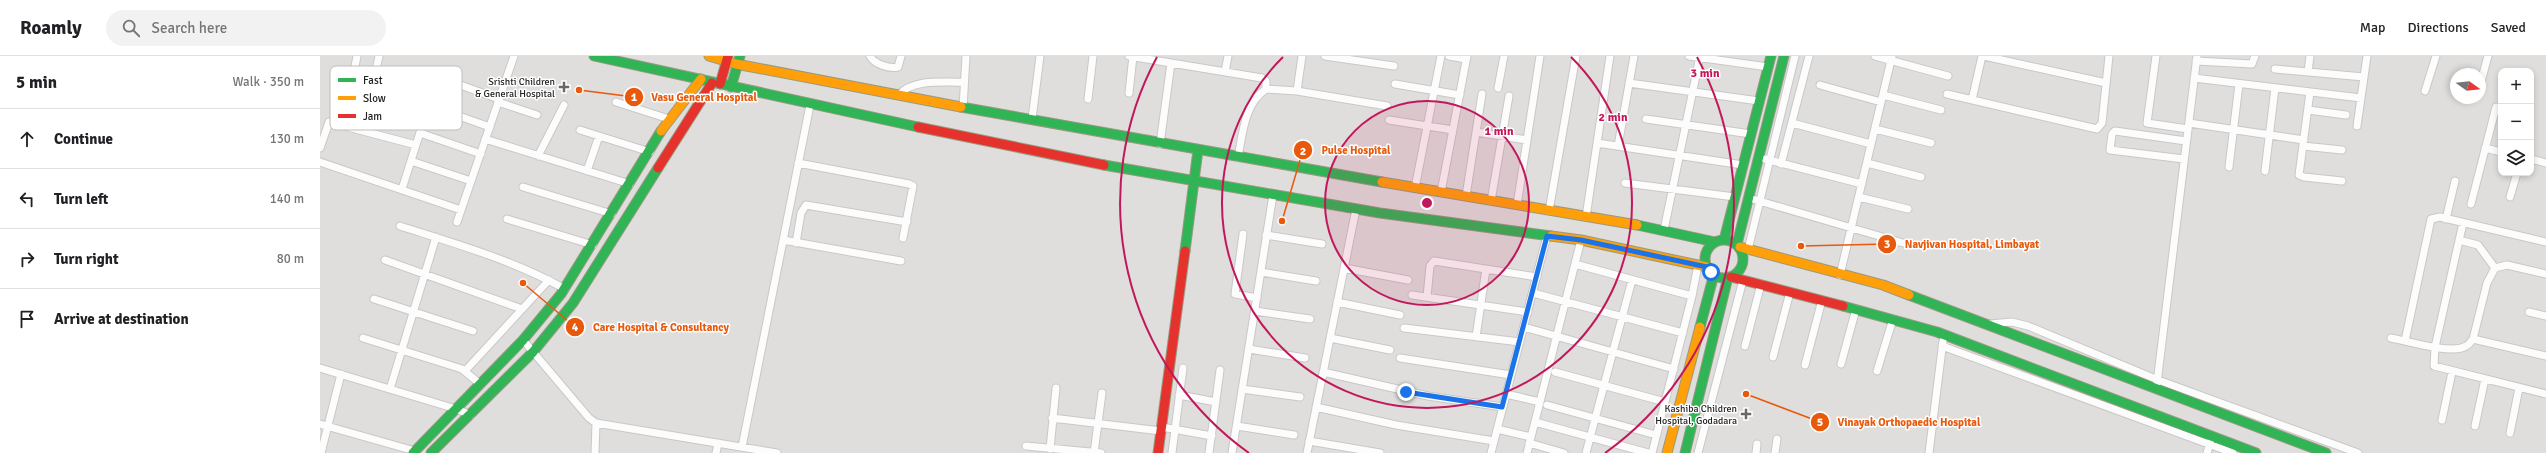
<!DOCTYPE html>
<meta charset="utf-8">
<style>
body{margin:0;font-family:Signika,sans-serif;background:#f2f2f2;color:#202124}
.controls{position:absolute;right:12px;top:12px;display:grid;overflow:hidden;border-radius:8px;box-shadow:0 2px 6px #0003}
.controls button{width:36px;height:36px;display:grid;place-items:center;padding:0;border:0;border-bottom:1px solid #e0e0e0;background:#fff;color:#202124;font:20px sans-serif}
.compass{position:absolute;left:2130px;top:12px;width:36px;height:36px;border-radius:50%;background:#fff;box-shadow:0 2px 6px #0003;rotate:105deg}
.stop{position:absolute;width:12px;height:12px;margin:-9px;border:3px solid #1a73e8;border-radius:50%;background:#fff}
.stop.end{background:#1a73e8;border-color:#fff;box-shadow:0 1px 4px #0008}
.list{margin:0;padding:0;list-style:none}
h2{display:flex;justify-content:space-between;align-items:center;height:52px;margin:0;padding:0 16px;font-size:17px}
h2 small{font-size:13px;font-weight:400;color:#757577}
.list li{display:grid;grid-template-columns:26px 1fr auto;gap:12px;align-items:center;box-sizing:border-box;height:60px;padding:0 16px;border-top:1px solid #e0e0e0}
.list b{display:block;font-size:15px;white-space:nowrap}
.list em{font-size:13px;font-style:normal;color:#757577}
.icon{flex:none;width:22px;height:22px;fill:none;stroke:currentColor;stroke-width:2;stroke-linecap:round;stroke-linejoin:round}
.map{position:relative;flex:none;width:2226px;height:397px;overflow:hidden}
header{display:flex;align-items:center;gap:24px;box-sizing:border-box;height:56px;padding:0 20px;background:#fff;border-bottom:1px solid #e0e0e0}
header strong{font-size:19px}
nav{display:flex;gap:22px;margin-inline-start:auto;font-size:14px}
.search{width:280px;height:36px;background:#f2f2f2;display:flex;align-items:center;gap:10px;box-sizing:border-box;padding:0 14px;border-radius:22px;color:#757577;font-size:15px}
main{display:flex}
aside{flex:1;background:#fff}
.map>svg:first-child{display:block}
.residential{fill:#dfdedc;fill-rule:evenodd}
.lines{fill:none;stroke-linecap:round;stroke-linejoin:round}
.street-casing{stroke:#c9c8c7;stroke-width:9}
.fast-casing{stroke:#999a82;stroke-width:11}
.slow-casing{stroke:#999a82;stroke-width:11}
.jam-casing{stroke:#999a82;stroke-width:11}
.street{stroke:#fdfcfc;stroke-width:7}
.fast{stroke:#30b455;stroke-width:9}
.slow{stroke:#ff9f0a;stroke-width:9}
.jam{stroke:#e5322d;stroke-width:9}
.route{stroke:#1a73e8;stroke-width:5}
.ring{fill:none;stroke:#c2185b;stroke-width:2}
.poi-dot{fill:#6a6968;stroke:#fff;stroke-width:1.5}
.labels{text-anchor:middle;stroke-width:3;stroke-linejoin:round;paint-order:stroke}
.poi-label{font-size:10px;fill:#222;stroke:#fff;text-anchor:end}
.key{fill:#fff;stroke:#bdbdbd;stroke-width:1}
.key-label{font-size:11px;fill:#222}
.centre{fill:#c2185b;stroke:#fff;stroke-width:2}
.ring-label{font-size:12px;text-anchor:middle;font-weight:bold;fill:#c2185b;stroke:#fff;stroke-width:3;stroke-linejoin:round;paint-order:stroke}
.leader{fill:none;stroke:#e8590c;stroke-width:1.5}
.callout-dot{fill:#e8590c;stroke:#fff;stroke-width:1.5}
.mark-label{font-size:12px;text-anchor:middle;font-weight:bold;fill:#fff}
.callout-label{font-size:11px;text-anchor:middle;font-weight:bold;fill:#e8590c;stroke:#fff;stroke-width:3;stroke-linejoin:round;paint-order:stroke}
</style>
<header>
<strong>Roamly</strong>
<div class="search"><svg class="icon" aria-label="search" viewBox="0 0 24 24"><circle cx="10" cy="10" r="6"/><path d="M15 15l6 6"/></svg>Search here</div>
<nav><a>Map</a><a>Directions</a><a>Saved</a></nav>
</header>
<main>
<aside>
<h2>5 min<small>Walk · 350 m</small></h2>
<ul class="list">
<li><svg class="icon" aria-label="ahead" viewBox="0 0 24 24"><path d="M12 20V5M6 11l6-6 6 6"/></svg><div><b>Continue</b></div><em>130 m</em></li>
<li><svg class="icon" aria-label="left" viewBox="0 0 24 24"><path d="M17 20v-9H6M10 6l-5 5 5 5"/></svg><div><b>Turn left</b></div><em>140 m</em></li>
<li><svg class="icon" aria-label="right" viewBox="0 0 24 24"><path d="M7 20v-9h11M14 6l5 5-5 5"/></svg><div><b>Turn right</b></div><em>80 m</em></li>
<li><svg class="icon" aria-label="arrive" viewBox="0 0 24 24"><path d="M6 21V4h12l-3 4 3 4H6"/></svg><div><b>Arrive at destination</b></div></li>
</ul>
</aside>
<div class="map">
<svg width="2226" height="397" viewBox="0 0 2226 397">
<rect width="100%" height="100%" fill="#f0eeeb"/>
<!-- residential -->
<path class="residential" d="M0,0h2226v397h-2226zM2181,15h30v102h-30zM2136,18h24v24h-24z"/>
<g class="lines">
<!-- street casing -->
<g class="street-casing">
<path id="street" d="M550,0c4,8 19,13 28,11l3,-11
M809,0l133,22 4,3v8
M1005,0l69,10
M1129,0l17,3
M1369,0l79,11
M1555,0l73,20
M1664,0l122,27
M1836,0l-9,67 41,6
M1876,5l56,3 3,-8
M1955,13l89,8
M905,16l3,-16
M1988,16l2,-16
M121,22l58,21
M1874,22l167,20
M53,27l57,10
M1309,27l130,18
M1075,28l65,11
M1500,29l61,17
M2160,29l8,-29
M1178,32l6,-32
M977,35l5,-35
M2105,35l11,-35
M1990,36l-11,83 5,2 38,4
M809,37l4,-37
M1627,38l150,35 5,-6 7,-67
M579,39c14,-17 45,-12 65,-13
M1563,39l58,15
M768,43l5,-43
M1652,44l10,-44
M178,46l39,13
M296,46l53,17
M28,47l9,-47
M113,51l57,20
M643,52l3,-52
M1988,54l38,5
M712,63l8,-63
M1326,63l105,15
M1069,64l64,10
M1472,67l79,21
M1869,67l115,17
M2037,70l10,-70
M1555,73l56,14
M43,74l16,-74
M260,74l70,22
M1156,76l51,8
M100,77l61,21
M165,83l145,45
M1277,87l146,22
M840,88l11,-81
M1298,90l16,-90
M1983,90l39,4
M0,92l9,-26 87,23
M2165,92l16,4
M218,100l26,-51
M918,101c5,-24 6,-53 28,-68l31,2 90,15
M1445,103l97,25
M1864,103l-74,-9 2,-16 3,-3 71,10
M2211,103l15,4
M91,105l60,20
M0,106l141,48
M478,107l111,21 4,2 -10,52
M1547,107l54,14
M1461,108l28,-108
M1909,111l10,-83
M267,115l12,-35
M1945,115l10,-83
M1305,127l110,14
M203,131l89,27
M1095,132l26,-132
M82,133l20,-63
M1121,136l26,-136
M1146,140l16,-102
M1539,141l49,12
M2190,141l7,-24
M1429,142l154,45
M1171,145l18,-105
M2151,148l25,-97
M1197,149l23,-149
M1229,155l27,-155
M1266,161l24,-161
M187,163l86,26
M2126,163l9,-38
M137,166l57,-166
M2143,167l-28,124 -1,19 112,28
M80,170c56,18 113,34 165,63
M1344,174l36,-174
M923,178l-8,60 22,4
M946,179l56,9
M463,184l118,21
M2139,184l19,5 17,23
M476,187l5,-30 5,-8 101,17
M1428,194l47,-194
M65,204l137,49
M1255,208l117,32
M1024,212l64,12
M941,216l55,9
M1520,219l52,-219
M1213,237l150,40
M1092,239l116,17
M1107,241l3,-31 4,-5 103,16
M54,243l99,32
M1017,246l63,13
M935,255l55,8
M2209,256l17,4
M1670,268l22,-2 16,4 130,54 200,73
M1204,271l150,42
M1084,272l116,14
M1156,281l10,-68
M43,282l99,31 18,15
M1010,282l60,12
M2071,282c16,3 62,17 75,8 3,-1 5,-5 7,-7l14,-56 8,-15 12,-3 39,9
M2153,283l73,17
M203,284l66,78 7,5 181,30
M2085,285l26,-122 9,-2 106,25
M1425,290l16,-62
M1622,290l291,107
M929,293l56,9
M1453,301l17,-65
M1080,302l111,17
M1521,308l15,-55
M1485,309l17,-65
M0,312l136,41 15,6
M145,315l84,-91
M1557,315l16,-52
M1003,316l105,24 75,11
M1235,316l110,30
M1837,327l40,-327
M70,333l46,-152
M922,333l58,8
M1186,338l34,8
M859,339l37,7
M1227,349l109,30
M996,351l80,18 98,16
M732,362l109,13
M2122,364l10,-48
M1215,366l113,31
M0,368l95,27
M917,370l57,9
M2155,370l10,-47
M842,371l50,9
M1177,373l34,8
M2190,377l9,-45
M989,385l71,12
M1209,387l35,10
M706,390l75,7
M422,391l68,-342
M730,393l6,-61
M1,397l20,-79
M275,397l1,-30
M396,397l2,-10
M774,397l8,-60
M852,397l11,-85
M889,397l11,-83
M912,397l41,-258
M987,397l49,-244
M1171,397l56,-217
M1207,397l54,-213
M1266,397l46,-173
M1332,397l40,-157 6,-31
M1378,397l45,-173
M1436,397l1,-9
M1455,397l2,-14
M1609,397l14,-112
M1887,397l4,-13"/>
</g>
<!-- fast casing -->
<g class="fast-casing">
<path id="fast" d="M274,0l324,71
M411,31l9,-31
M641,51l421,75
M784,109l276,48 171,23
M1317,169l78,17
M1404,184l47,-184
M1385 203a19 19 0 1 1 38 0a19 19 0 1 1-38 0Z
M1417,188l47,-188
M865,195l13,-101
M1589,239l417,158
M1523,250l94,26 319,121
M1380,271l14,-53
M93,397l110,-113 38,-46 100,-163
M111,397l102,-101 40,-49 85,-135
M1365,397l43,-176"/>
</g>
<!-- slow casing -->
<g class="slow-casing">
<path id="slow" d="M389,0l27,8 225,43
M341,75l40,-52
M1062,126l255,43
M1231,180l30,4 126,27
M1420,191l143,38 26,10
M1347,397l33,-126"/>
</g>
<!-- jam casing -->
<g class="jam-casing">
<path id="jam" d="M400,28l8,-28
M598,71l186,38
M338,112l54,-85
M1411,221l112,29
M838,397l27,-202"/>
</g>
<!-- street -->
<use href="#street" class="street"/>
<!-- fast -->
<use href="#fast" class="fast"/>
<!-- slow -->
<use href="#slow" class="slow"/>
<!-- jam -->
<use href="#jam" class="jam"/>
</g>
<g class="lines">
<!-- route -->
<path class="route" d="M1086,336l96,15 45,-171 34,4 126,27 4,5"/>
</g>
<!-- distance rings -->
<circle cx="1107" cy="147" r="102" fill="#c2185b" fill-opacity=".12"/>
<g class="ring">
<circle cx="1107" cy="147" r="102"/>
<path d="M1251 1A205 205 0 1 1 963 1"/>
<path d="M929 397A307 307 0 0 1 837 1M1377 1A307 307 0 0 1 1285 397"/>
</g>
<!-- markers -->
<g class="poi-dot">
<path d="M242 25h4v4h4v4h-4v4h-4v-4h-4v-4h4z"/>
<path d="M1424 352h4v4h4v4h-4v4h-4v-4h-4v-4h4z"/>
</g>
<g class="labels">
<!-- poi labels -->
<g class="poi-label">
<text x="235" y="29">Srishti Children<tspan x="235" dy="12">&amp; General Hospital</tspan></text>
<text x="1417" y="356">Kashiba Children<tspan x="1417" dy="12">Hospital, Godadara</tspan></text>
</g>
</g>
<!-- legend -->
<rect x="10" y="10" width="132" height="64" rx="6" class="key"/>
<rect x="18" y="22" width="18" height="4" fill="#30b455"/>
<rect x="18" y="40" width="18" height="4" fill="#ff9f0a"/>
<rect x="18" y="58" width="18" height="4" fill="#e5322d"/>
<g class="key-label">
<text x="43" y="28">Fast</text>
<text x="43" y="46">Slow</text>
<text x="43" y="64">Jam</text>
</g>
<circle cx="1107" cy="147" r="6" class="centre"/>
<g class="ring-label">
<text x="1385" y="21">3 min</text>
<text x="1293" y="65">2 min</text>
<text x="1179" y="79">1 min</text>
</g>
<!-- callouts -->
<path class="leader" d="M259 34L314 41M962 165L983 94M1481 190L1567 188M203 227L255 271M1426 338L1500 366"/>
<g class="callout-dot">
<circle cx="259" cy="34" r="4"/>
<circle cx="962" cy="165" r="4"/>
<circle cx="1481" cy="190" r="4"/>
<circle cx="203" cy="227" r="4"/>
<circle cx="1426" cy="338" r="4"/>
<circle cx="314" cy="41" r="10"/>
<circle cx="983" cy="94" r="10"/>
<circle cx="1567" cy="188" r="10"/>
<circle cx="255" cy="271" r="10"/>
<circle cx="1500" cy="366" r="10"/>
</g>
<g class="mark-label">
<text x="314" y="45">1</text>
<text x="983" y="99">2</text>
<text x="1567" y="192">3</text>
<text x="255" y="275">4</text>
<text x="1500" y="370">5</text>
</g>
<g class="callout-label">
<text x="384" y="45">Vasu General Hospital</text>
<text x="1036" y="98">Pulse Hospital</text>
<text x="1652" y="192">Navjivan Hospital, Limbayat</text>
<text x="341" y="275">Care Hospital &amp; Consultancy</text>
<text x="1589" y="370">Vinayak Orthopaedic Hospital</text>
</g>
</svg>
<div class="controls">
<button>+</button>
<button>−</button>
<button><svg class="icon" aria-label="layers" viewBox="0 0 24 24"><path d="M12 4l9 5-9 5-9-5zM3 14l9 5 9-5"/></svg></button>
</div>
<svg class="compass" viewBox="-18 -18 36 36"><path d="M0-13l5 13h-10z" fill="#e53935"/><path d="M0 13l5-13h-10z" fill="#757577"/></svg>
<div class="stop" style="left:1391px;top:216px"></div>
<div class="stop end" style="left:1086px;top:336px"></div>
</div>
</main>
